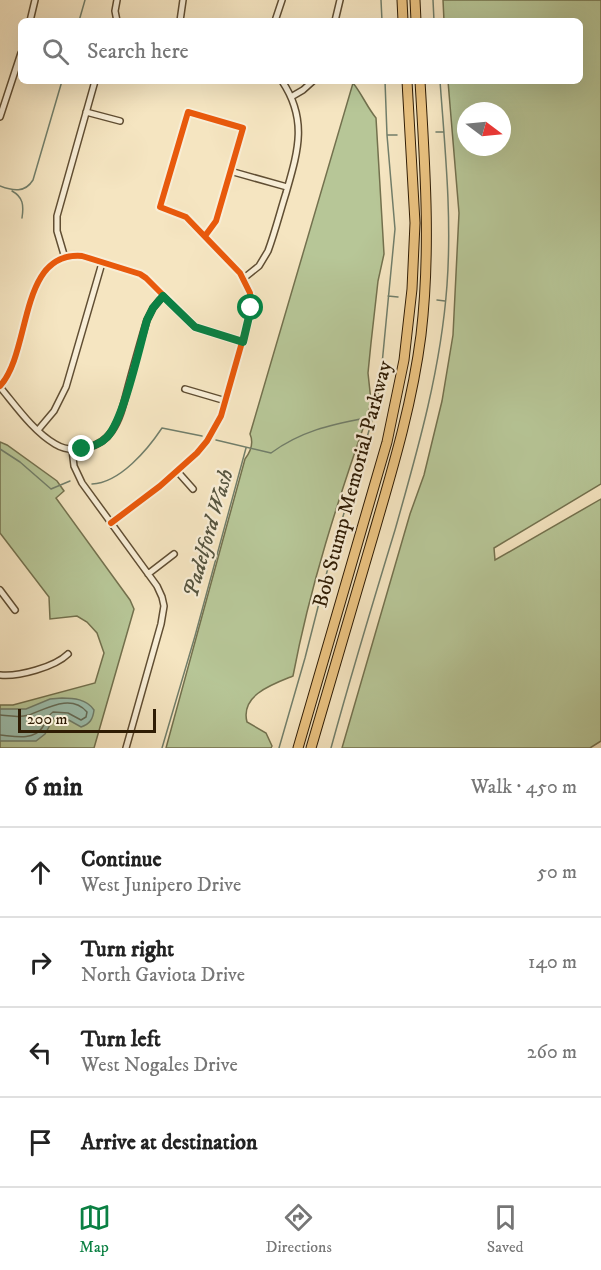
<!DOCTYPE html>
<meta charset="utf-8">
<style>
body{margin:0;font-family:"IM FELL DW Pica",serif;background:#f6f6f6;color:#222}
.compass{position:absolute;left:457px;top:102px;width:54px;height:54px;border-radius:50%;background:#fff;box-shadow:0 6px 24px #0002;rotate:106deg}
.scale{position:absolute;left:18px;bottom:15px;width:138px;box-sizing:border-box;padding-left:6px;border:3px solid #2f1c04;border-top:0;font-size:16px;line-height:21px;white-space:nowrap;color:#2f1c04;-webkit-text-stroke:4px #f8eed7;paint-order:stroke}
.stop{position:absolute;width:18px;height:18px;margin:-14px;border:4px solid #0b8043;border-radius:50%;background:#fff}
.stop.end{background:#0b8043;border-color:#fff;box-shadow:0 2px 6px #0008}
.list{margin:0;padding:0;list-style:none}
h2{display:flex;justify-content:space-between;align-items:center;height:78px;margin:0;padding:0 24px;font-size:26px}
h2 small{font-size:20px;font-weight:400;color:#767676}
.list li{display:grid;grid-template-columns:39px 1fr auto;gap:18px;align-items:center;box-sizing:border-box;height:90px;padding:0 24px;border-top:2px solid #e0e0e0}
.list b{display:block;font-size:22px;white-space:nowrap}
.list p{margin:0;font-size:20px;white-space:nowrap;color:#767676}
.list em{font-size:20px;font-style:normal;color:#767676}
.icon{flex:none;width:33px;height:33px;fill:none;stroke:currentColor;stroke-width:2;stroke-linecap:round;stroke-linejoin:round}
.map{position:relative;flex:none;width:601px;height:748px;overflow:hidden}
.search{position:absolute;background:#fff;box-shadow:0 6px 24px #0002;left:18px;right:18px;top:18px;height:66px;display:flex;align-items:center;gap:15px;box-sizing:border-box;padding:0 21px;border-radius:9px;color:#767676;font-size:22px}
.sheet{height:438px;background:#fff}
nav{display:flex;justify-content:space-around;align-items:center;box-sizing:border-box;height:84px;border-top:2px solid #e0e0e0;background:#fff;font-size:16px;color:#767676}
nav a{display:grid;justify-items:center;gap:3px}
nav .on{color:#0b8043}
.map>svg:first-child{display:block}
.green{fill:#b7c697;stroke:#73714e;stroke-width:1.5;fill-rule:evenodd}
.water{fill:#9dbfae;stroke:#717e6a;stroke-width:1.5}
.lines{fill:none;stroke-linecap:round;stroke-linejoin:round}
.shore{stroke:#666e59;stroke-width:1.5}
.stream{stroke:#717e6a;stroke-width:1.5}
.minor-casing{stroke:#604e33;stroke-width:8}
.motorway-casing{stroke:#2f1c04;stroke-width:11}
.minor{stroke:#f8eed7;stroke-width:5}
.motorway{stroke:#eac280;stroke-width:9}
.cycleway-casing{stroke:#f8eed7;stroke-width:10}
.cycleway{stroke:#e8590c;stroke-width:6}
.route{stroke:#0b8043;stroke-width:8}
.labels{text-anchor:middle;stroke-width:4.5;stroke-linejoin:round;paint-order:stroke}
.street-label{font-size:21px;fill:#2f1c04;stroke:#f8eed7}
.water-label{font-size:22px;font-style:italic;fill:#565540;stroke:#f8eed7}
</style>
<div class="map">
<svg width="601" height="748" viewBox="0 0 601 748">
<rect width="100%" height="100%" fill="#f5e5c1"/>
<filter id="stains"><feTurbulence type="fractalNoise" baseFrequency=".00333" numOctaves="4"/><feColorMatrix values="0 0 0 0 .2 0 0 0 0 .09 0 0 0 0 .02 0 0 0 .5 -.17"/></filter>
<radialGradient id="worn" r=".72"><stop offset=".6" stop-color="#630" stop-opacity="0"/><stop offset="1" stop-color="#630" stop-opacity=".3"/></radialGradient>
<!-- green -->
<path class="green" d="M443,0h158v484l-107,64 1,12 106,-61v242l-11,7h-248l68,-234 14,-39 18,-74 11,-66 6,-122 -11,-132h132v-60h-136zM466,111h36v36h-36z
M353,83c9,11 14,24 23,35l8,136 -6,27 -7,62 -3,30 3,28 -3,13c-30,86 -58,172 -75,262 -20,8 -53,19 -46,46l19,11 6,13 -1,2h-105l79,-289c6,-8 9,-16 5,-25z
M0,442l7,3 50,36 7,10 -8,7 74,102 4,9 -40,139h-94v-43h13l82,-22 9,-30 -7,-20 -10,-11 -10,-6 -27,3 -1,-22 -49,-64z"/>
<!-- water -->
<path class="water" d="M62,698c11,0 25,1 32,12 -1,9 -4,14 -13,17l-14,-8 -13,-1 -9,16 -9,7h-36v-32h26l24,-10z"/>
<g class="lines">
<!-- shore -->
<path class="shore" d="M0,715c10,1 19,3 29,0 17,-6 42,-22 58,-3l-1,5 -5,3 -13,-7 -15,-1c-6,4 -7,10 -11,16 -9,13 -29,8 -42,7"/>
<!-- stream -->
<path class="stream" d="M381,0l1,21
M433,0l1,21
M79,21l6,-21
M436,132h8
M387,135h10
M0,186c13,5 25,7 33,-6l29,-99
M12,191c11,6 12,14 10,27
M388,296l10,1
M437,300l8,1
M216,440l55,13c30,-22 59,-28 94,-35
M0,449l20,13 31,27 19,-8
M92,484c28,-1 56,-35 70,-56l40,8
M162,748l33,-112 51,-188
M279,748l26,-90 26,-102 40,-132 9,-39 15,-156 -8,-94 -2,-54
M331,748c20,-73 42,-146 64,-218 23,-81 46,-161 52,-245 5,-68 -2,-136 -7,-204"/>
<!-- minor casing -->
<g class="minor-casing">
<path id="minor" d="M117,0l-2,11 2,10
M30,21l5,-21
M180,21l3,-21
M275,21l7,-21
M335,21l5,-21
M291,97l12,-7 10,-9
M86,112l34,9
M0,117l21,-64
M230,171l57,16
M65,258l-8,-27v-15l38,-135
M244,278l15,-12 9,-15c7,-19 12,-39 18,-58 12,-42 22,-73 -4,-112
M0,386c32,-35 18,-135 82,-130l58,18 6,4 49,49 48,15
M0,387c16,19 33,44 55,57 18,11 46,4 57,-13 9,-13 12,-29 16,-44 6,-22 12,-44 19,-67l6,-12 10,-12
M185,389l41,12
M38,430l16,-19 12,-24 36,-124
M72,449l2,17 8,17 75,103 5,11 2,9 -3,18 -35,124
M177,471l16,18
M111,523l49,-37 37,-33 10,-12 14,-25 29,-102v-21l-10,-20 -54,-56 -26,-10 28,-95 55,16 -27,93 -11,15
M148,574l26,-20
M0,590l15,20
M0,675c18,2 55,-8 68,-21"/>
</g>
<!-- motorway casing -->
<g class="motorway-casing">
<path id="motorway" d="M402,0l1,21
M415,0l1,21
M298,748l89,-306 17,-82 8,-71 3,-66 -8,-142
M311,748c20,-68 40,-137 60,-205 20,-69 41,-137 50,-208 10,-85 4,-169 -1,-254"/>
</g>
<!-- minor -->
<use href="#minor" class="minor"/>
<!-- motorway -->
<use href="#motorway" class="motorway"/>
<!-- cycleway casing -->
<g class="cycleway-casing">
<path id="cycleway" d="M0,386c32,-35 18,-135 82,-130l58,18 6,4 49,49 48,15
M111,523l49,-37 37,-33 10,-12 14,-25 29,-102v-21l-10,-20 -54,-56 -26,-10 28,-95 55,16 -27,93 -11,15"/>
</g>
<!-- cycleway -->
<use href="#cycleway" class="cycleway"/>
</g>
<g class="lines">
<!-- route -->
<path class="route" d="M82,449c9,-2 19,-5 25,-12 16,-15 33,-92 40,-117l6,-12 10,-12 32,31 48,15 8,-34"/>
</g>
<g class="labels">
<!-- street labels -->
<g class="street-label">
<text transform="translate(352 484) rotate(-75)" y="7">Bob Stump Memorial Parkway</text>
</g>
<!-- water labels -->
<g class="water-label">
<text transform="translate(207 533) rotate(-74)" y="8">Padelford Wash</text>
</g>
</g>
<rect width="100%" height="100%" filter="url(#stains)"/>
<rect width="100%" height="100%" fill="url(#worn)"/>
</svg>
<svg class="compass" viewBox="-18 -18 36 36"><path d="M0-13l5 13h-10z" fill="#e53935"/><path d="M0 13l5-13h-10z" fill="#767676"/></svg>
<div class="scale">200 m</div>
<div class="stop" style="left:251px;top:308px"></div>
<div class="stop end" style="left:82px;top:449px"></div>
<div class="search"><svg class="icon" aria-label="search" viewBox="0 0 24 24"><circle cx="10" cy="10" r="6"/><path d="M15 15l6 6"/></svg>Search here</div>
</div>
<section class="sheet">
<h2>6 min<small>Walk · 450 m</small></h2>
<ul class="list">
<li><svg class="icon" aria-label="ahead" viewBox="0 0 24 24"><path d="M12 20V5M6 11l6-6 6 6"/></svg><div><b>Continue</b><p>West Junipero Drive</p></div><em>50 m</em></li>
<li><svg class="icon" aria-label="right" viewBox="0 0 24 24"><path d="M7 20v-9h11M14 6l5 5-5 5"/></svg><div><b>Turn right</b><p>North Gaviota Drive</p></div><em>140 m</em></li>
<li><svg class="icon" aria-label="left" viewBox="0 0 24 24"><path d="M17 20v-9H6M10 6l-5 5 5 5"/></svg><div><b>Turn left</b><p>West Nogales Drive</p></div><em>260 m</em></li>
<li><svg class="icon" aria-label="arrive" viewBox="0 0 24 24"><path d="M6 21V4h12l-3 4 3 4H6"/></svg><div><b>Arrive at destination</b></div></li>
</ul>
</section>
<nav>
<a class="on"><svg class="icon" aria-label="map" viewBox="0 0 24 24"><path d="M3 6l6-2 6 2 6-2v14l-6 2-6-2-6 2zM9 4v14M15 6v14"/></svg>Map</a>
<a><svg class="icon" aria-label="directions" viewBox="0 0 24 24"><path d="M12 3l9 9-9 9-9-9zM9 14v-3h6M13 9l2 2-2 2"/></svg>Directions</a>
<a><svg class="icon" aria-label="saved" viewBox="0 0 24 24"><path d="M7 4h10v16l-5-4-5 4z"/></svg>Saved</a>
</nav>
